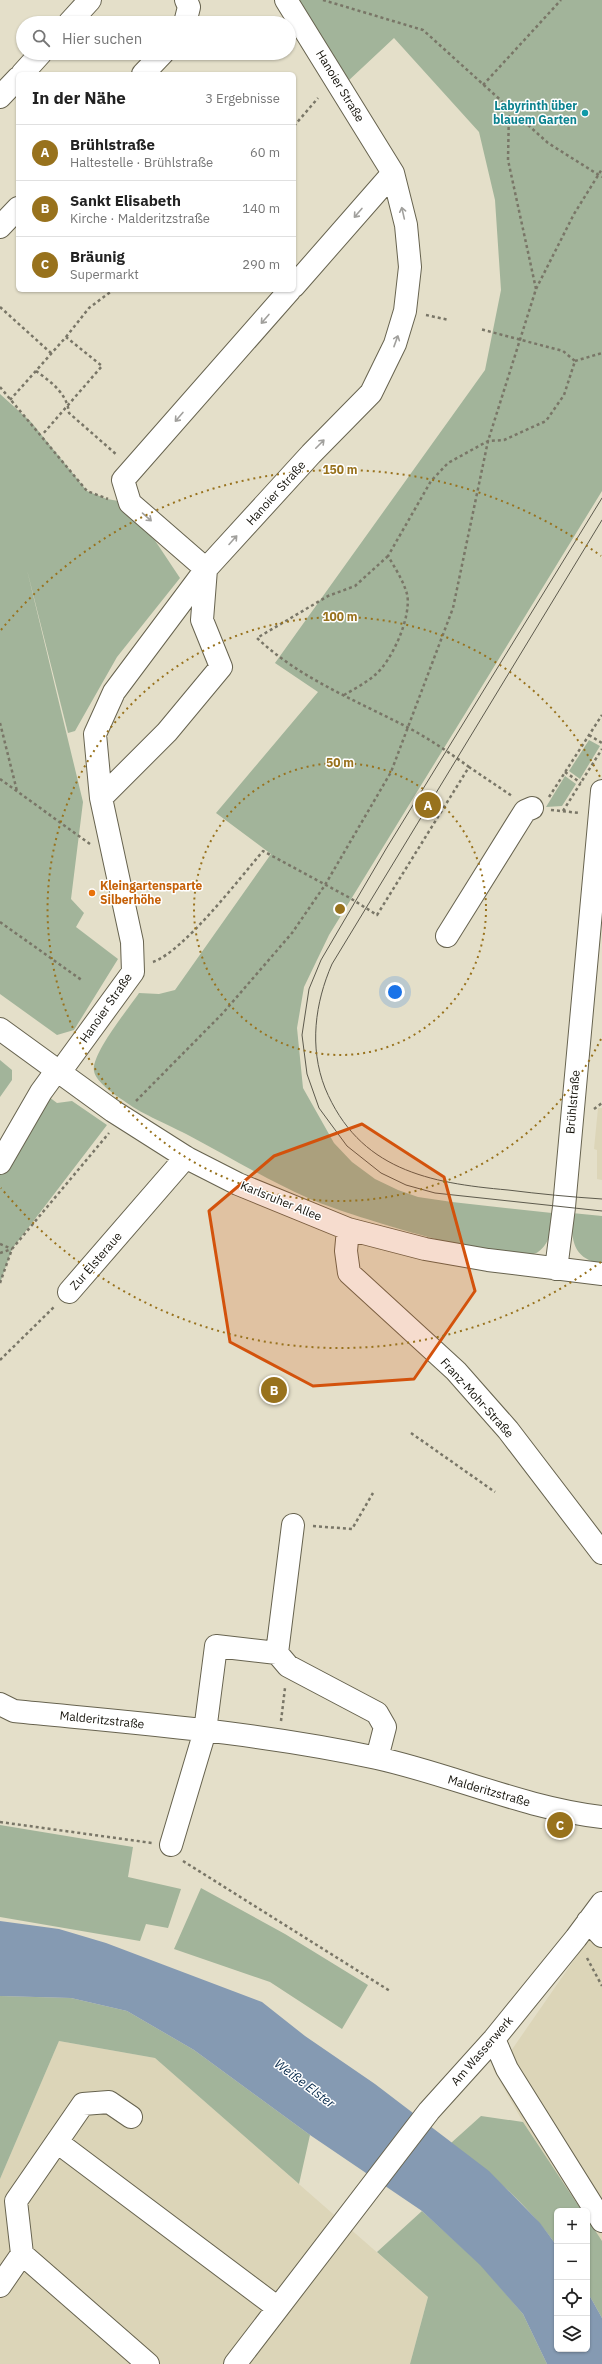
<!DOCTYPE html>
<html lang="de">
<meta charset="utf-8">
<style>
body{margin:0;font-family:"IBM Plex Sans",sans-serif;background:#f6f6f6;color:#222}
.controls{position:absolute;right:12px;bottom:12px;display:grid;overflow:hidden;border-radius:6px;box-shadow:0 1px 3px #0004}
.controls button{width:36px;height:36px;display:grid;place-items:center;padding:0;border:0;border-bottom:1px solid #e0e0e0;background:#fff;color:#222;font:20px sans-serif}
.you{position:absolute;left:395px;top:992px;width:14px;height:14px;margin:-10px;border:3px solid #fff;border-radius:50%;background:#1a73e8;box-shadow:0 0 0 6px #1a73e833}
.badge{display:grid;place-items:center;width:26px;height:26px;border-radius:50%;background:#98721d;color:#fff;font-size:13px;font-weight:700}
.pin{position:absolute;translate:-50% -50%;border:2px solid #fff;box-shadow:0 1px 4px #0006}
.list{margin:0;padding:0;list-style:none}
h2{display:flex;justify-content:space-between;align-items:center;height:52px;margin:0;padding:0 16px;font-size:17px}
h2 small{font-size:13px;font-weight:400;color:#767676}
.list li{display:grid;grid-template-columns:26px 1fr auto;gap:12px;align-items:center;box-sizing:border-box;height:56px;padding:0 16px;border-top:1px solid #e0e0e0}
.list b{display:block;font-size:15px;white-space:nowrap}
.list p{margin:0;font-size:13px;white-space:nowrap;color:#767676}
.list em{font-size:13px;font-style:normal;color:#767676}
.icon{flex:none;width:22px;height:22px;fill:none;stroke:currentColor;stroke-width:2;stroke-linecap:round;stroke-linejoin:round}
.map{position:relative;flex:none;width:602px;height:2364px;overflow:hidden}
.search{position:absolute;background:#fff;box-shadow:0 1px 3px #0004;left:16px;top:16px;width:280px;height:44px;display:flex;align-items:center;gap:10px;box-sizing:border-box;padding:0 14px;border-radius:22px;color:#767676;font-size:15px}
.panel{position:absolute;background:#fff;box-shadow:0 1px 3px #0004;left:16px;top:72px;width:280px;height:220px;border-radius:6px}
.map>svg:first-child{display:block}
.built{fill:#dcd5b8}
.green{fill:#a2b49a}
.water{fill:#859ab2}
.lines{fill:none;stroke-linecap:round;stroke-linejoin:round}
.minor-casing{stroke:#67634f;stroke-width:24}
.path{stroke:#797667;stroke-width:2.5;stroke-dasharray:3 3;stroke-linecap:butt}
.minor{stroke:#fff;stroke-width:22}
.tram{stroke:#5d5a4d;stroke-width:1}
.oneway{stroke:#a1a09d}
.marked{fill:#d3520c;fill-opacity:0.2;stroke:#d3520c;stroke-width:3;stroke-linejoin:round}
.ring{fill:none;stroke:#98721d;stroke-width:2;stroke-dasharray:2 4}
.culture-dot{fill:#0f9aa8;stroke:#fff;stroke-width:1.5}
.food-dot{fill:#e8710a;stroke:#fff;stroke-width:1.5}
.labels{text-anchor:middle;stroke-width:3;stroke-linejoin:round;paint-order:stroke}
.street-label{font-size:12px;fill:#131109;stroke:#fff}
.culture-label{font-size:12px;font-weight:bold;fill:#0d838f;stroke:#fff;text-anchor:end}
.food-label{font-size:12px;font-weight:bold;fill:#c56008;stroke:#fff;text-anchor:start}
.water-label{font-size:13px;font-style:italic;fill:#092c4e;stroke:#fff}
.centre{fill:#98721d;stroke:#fff;stroke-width:2}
.ring-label{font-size:12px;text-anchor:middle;font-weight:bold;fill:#98721d;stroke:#fff;stroke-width:3;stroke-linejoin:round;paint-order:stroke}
</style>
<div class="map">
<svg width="602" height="2364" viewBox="0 0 602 2364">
<rect width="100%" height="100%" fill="#e4dfc9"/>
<!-- built -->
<path class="built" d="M598,1108h4v72l-5,-1v-29l-3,-1z
M601,1921l1,1v319l-15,-23v-7h-5l-59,-89 -30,-53 11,-8z
M59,2041l96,17 273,239 -18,67h-410v-185z"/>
<!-- green -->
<path class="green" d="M296,0h306v491l-273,444 -25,52 -7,41 6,60 31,55 18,19 23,17 23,11 20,7 34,5 100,11c0,14 -1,30 -14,39 -22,16 -201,-40 -230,-54 -41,-18 -80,-42 -120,-63 -17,-9 -46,-21 -61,-32 -10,-7 -31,-20 -33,-32 -3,-17 35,-63 45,-78l20,1 16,-4 96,-136 -55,-41 102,-121 -43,-29 210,-293 16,-80 -6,-90 -16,-68 -85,-94 -47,44z
M0,394l31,28 56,69 20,8 23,4 50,75 -63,79 -42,74 -7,2 -41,-163 56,232 -12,97 13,14 -8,14 42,32 -44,71 -17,5 -57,-41z
M589,740l11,6 -20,33 -11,-8z
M565,776l11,8 -14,22 -16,1z
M0,1060l12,10v10l-12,17z
M49,1097l8,6 15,-2 35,24 -95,124 -12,34v-122z
M572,1213l30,3v47c-30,-3 -31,-25 -30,-50z
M0,1825l133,22 -5,30 53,12 -13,39 -22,-4 -6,17 -140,-24z
M201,1888l84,46 83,51 -26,44 -72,-47 -96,-33z
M0,1996l71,2 56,13 67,39 116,85 -11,49 -144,-126 -96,-17 -59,138z
M481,2116l42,6 59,89h-25v35c-29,-41 -66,-73 -106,-103z
M422,2211l59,54 42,49 24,50h-137l18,-67 -51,-45z
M587,2218l15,23v77l-15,-27z"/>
<!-- water -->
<path class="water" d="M0,1921l59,8 47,14 156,59 43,34 70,48 114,87 51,52 17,23v103h30v-58l15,27v46h-55l-24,-50 -43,-49 -58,-54 -112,-76 -116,-85 -67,-39 -56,-13 -71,-2z"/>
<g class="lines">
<!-- minor casing -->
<g class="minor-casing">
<path id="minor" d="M69,23l21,-23
M185,23l4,-16 -3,-7
M22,74l19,-21
M143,74l20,-21
M0,97l18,-19
M0,227l18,-19
M294,286l99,-113
M206,569l-76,-66 -7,-23 167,-190
M101,798l66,-66 54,-65 -19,-47 4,-51
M447,936l78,-125 7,-3
M0,1029l113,82 74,47 51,26 110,45 77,20 63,11 114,14
M60,1072l73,-100 -1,-30 -31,-144 -6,-64 19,-42 92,-123 105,-115 60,-61 24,-49 10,-33 5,-44 -4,-42 -13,-52 -107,-173
M0,1163l41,-71 16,-22
M348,1229l-2,22 3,22 107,98 52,59 94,123
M556,1269l8,-62 38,-416
M69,1292l117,-135
M277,1653l16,-128
M0,1704l14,7c121,12 244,21 363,47 76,17 147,50 225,59
M171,1845l34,-114 11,-85 61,7 11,13 89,47 8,14 -8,31
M588,1921l14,15
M494,2039l13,30 95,152
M57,2142l221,166
M22,2254l126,110
M0,2286l22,-32 -6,-53 67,-97 26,-2 22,15
M235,2364l194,-253 65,-72 82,-101 26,-35"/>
</g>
<!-- path -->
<path class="path" d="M323,0l100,30 125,113 54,34
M483,85l78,-85
M509,109l-1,51 28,129
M294,126l24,-28
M0,307l52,47
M426,315l23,5
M66,337l23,-29 24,-18
M575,361l27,-8
M36,371c15,11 31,22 33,42l48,42
M0,387l87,104 21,8
M10,400l56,-63 36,29 -60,69
M388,556l-33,30 -27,10 -71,42c42,40 100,63 150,89 21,11 43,26 62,40
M344,695c10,-6 22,-12 31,-20 17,-14 37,-59 32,-81 -4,-14 -12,-26 -19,-38l43,-75 17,-18 40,-22 16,-1 42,-19 18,-26 11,-34 -12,-10 -83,-22
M0,723l17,68
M589,735l13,8
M565,772l16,11
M0,779l90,65
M549,797l53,-82
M551,810l29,3
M563,811l39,-62
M0,922l83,59
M153,962c31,-11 86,-83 110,-111l87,47 27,17 92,-148 43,29
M136,1101l87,-88 69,-80 33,-48 66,-113 62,-164 35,-167 48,-152 38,-75 28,-45
M594,1109l8,-6
M0,1244l12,5
M0,1253l12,-4
M0,1283l12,-34 97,-116
M0,1360l55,-54
M411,1433l84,59
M313,1526l39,3 21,-36
M281,1721l4,-33
M0,1822l152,21
M183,1861l207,130
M587,1958l15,28"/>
<!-- minor -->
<use href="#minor" class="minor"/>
<!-- tram -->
<path class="tram" d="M602,498l-216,351 -65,111 -12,29 -7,46 5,39 12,34 28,38 34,27 25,12 29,8 167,18
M602,520l-270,444c-17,39 -23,83 -7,124 34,82 104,95 183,102 32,4 63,7 94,9"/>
</g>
<!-- one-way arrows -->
<defs><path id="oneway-shaft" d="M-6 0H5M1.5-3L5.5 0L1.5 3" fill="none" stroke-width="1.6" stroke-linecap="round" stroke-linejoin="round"/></defs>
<g class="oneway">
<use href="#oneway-shaft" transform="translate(358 213) rotate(131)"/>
<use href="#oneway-shaft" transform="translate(403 213) rotate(-103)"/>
<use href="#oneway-shaft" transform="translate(265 319) rotate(131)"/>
<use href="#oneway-shaft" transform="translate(396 341) rotate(-70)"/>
<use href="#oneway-shaft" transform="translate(179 417) rotate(131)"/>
<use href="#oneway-shaft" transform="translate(320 444) rotate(-45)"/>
<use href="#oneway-shaft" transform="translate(147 517) rotate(41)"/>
<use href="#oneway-shaft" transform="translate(233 540) rotate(-48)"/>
</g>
<!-- marked area -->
<path class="marked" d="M362,1124l82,53 31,114 -61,88 -101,7 -83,-44 -21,-131 65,-55z"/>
<!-- distance rings -->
<g class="ring">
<circle cx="340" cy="909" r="146"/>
<path d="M601 1039A292 292 0 1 1 601 779"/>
<path d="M601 1262A439 439 0 0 1 1 1188M1 630A439 439 0 0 1 601 556"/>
</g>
<!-- markers -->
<circle class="culture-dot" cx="585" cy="113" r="4"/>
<circle class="food-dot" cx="92" cy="893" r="4"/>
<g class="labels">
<!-- street labels -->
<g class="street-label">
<text transform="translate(340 86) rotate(59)" y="4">Hanoier Straße</text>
<text transform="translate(276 493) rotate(-48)" y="4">Hanoier Straße</text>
<text transform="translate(106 1008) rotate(-55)" y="4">Hanoier Straße</text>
<text transform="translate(573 1102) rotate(-85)" y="4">Brühlstraße</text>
<text transform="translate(281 1201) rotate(22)" y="4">Karlsruher Allee</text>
<text transform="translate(96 1261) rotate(-49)" y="4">Zur Elsteraue</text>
<text transform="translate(477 1398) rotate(48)" y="4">Franz-Mohr-Straße</text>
<text transform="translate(102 1720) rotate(6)" y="4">Malderitzstraße</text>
<text transform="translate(489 1791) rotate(16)" y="4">Malderitzstraße</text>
<text transform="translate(482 2051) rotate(-49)" y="4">Am Wasserwerk</text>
</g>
<!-- culture labels -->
<g class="culture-label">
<text x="577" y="110">Labyrinth über<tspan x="577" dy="14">blauem Garten</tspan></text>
</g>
<!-- food labels -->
<g class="food-label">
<text x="100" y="890">Kleingartensparte<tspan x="100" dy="14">Silberhöhe</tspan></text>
</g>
<!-- water labels -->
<g class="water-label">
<text transform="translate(305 2083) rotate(37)" y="5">Weiße Elster</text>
</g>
</g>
<circle cx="340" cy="909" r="6" class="centre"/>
<g class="ring-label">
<text x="340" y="474">150 m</text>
<text x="340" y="621">100 m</text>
<text x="340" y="767">50 m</text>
</g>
</svg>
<div class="controls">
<button>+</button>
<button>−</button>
<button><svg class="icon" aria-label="locate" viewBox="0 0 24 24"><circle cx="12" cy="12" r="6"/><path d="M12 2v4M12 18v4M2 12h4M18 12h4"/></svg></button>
<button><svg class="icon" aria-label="layers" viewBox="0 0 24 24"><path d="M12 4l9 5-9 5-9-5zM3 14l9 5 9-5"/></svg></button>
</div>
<div class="you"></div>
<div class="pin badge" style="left:428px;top:805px">A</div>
<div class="pin badge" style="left:274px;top:1390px">B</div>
<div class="pin badge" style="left:560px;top:1825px">C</div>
<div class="search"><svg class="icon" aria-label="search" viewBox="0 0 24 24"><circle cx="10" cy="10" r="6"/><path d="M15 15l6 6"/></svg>Hier suchen</div>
<section class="panel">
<h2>In der Nähe<small>3 Ergebnisse</small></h2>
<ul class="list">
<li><span class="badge">A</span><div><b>Brühlstraße</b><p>Haltestelle · Brühlstraße</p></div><em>60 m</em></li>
<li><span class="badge">B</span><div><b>Sankt Elisabeth</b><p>Kirche · Malderitzstraße</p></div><em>140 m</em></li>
<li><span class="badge">C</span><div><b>Bräunig</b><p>Supermarkt</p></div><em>290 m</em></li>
</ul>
</section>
</div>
